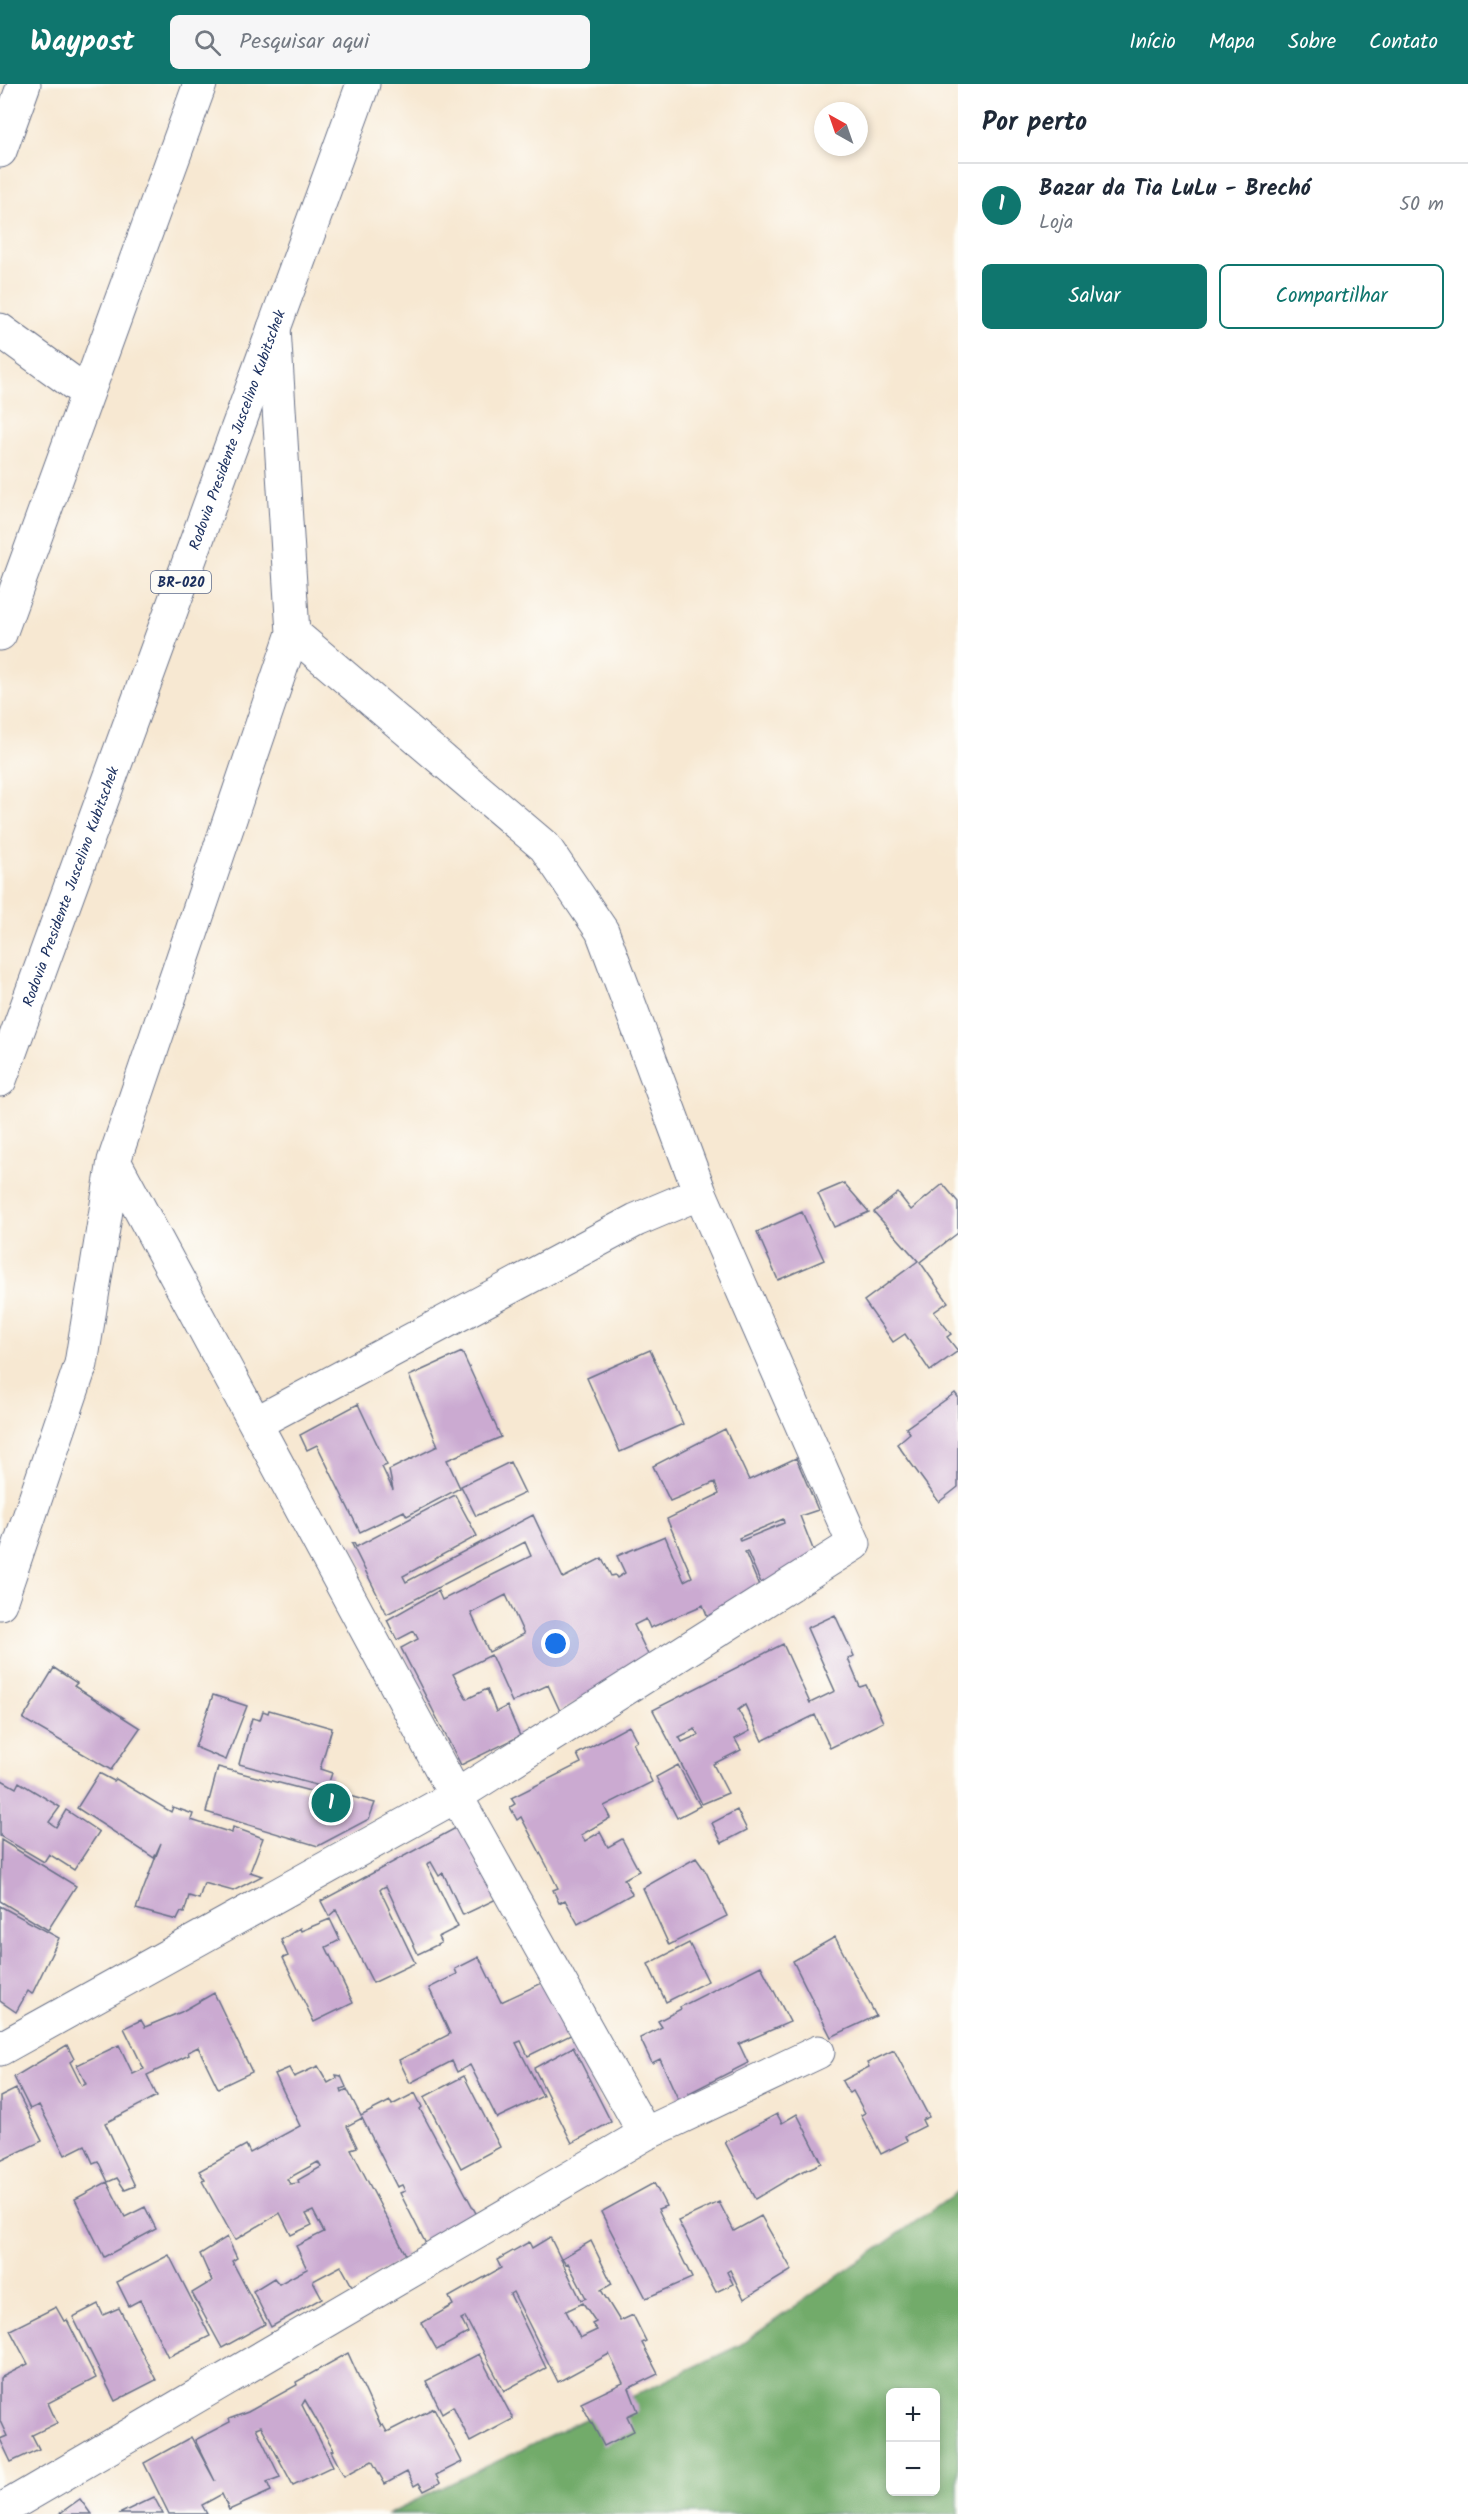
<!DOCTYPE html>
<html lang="pt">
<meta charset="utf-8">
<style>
body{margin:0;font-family:Kalam,sans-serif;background:#f6f6f7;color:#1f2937}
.controls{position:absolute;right:18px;bottom:18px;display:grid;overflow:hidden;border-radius:9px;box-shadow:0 3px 9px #0003}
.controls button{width:54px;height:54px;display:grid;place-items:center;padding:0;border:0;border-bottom:2px solid #e0e1e3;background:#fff;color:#1f2937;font:30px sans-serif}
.compass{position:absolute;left:814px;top:18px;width:54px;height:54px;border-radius:50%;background:#fff;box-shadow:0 3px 9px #0003;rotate:320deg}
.you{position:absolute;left:556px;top:1560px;width:21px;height:21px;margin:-15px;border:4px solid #fff;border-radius:50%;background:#1a73e8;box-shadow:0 0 0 9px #1a73e833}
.badge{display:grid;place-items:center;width:39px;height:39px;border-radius:50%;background:#0f766e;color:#fff;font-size:20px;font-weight:700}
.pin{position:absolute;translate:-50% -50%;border:3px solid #fff;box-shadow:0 2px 6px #0006}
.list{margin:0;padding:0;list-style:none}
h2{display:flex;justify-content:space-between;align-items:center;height:78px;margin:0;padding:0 24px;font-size:26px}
h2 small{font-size:20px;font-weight:400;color:#747a83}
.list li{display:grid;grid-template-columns:39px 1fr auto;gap:18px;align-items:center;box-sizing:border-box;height:84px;padding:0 24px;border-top:2px solid #e0e1e3}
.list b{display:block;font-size:22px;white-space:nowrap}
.list p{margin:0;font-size:20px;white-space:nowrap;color:#747a83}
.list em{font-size:20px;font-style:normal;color:#747a83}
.actions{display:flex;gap:12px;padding:18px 24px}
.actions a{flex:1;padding:14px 0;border:2px solid #0f766e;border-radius:9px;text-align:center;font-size:21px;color:#0f766e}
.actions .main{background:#0f766e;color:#fff}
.icon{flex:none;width:33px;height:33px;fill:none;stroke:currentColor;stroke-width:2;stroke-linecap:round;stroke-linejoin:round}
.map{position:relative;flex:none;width:958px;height:2430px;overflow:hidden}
header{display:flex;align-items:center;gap:36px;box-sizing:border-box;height:84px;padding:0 30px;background:#0f766e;color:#fff}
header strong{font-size:28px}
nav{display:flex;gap:33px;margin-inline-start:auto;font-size:21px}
.search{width:420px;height:54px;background:#f6f6f7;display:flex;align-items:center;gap:15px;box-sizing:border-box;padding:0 21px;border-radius:9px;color:#747a83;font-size:22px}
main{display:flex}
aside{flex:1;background:#fff}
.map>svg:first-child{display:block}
.forest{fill:#72ab6a;stroke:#466d64;stroke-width:1.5;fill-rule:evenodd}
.building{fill:#cbaad1;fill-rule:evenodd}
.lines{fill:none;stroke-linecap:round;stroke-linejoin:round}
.minor-casing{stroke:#687087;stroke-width:35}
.highway-casing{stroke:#687087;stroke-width:35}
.minor{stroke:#fff;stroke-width:33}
.highway{stroke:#fff;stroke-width:33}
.labels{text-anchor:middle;stroke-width:5;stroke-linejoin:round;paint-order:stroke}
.shield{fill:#fdfcf7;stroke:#5f6c8c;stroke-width:1.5}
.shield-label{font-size:14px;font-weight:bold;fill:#1b2f5e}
.street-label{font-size:15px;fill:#1b2f5e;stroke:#fdfcf7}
</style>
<header>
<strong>Waypost</strong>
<div class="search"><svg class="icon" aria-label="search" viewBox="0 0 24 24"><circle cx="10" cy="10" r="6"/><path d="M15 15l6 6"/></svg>Pesquisar aqui</div>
<nav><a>Início</a><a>Mapa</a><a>Sobre</a><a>Contato</a></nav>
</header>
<main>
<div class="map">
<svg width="958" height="2430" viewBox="0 0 958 2430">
<rect width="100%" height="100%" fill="#fdfcf7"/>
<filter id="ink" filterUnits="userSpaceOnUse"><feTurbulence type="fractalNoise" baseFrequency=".0167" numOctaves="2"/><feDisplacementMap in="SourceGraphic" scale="12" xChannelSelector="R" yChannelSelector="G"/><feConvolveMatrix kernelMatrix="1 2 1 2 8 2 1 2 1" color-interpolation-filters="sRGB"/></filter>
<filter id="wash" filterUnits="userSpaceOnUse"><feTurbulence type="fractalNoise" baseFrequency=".008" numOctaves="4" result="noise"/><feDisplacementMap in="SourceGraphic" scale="24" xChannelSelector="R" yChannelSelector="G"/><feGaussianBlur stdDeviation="1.35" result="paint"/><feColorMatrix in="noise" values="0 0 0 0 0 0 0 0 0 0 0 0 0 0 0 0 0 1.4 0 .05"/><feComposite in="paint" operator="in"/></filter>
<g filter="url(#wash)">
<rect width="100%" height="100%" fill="#f7e8d2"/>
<!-- forest -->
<path class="forest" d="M958,2108v322h-571l353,-169zM890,2308h46v100h-46z"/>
<g id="blocks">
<!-- building -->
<path class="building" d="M844,1099l25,29 -35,15 -16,-33z
M943,1100l15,18v31l-38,29 28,40 -14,10 17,22 -4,3 11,14 -28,20 -25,-37 -12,8 -29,-41 54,-40 -44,-49 24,-19 13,17z
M802,1128l22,48 -46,20 -21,-48z
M650,1266l33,74 -63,28 -33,-74z
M462,1268l39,85 -54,23 13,28 -53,28 -3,-5 -44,21 -43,-87 -10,5 -7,-15 58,-31 29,61 -5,2 11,23 -4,-20 49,-24 -29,-70z
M955,1309l3,4v90l-19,15 -42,-58 13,-11 -4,-5z
M725,1345l24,51 47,-22 22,52 -18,6 20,51 -55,25 -18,-41 -2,1 20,48 -53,28 -9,-23 -53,23 -4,-9 -12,6 18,38 -92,48 -12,-26 -36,17 -21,-47 -38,19 14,25 20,-10 9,23 11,-6 13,30 -59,29 -60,-117 17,-9 -4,-8 -17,9 -10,-20 51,-29 4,9 89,-44 -6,-14 -138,72 -35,-70 2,-1 2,4 99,-52 22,41 -74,40 3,6 127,-67 30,63 39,-20 9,18 4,-1 2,3 8,-5 -8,-17 48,-20 19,45 8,-4 -25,-58 52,-25 -4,-12 -45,19 -17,-35zM783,1435l1,4 -44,18 -1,-3zM506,1511l18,39 -35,18 -18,-39z
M510,1378l15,31 -49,23 -15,-30z
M835,1531l19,41 -6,3 12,28 6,-2 17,37 -53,26 -15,-33 -53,26 -17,-36 -7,5 12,21 -15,8 6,11 -28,14 15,29 -26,11 -49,-94 130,-66 27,59 25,-12 -28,-63zM695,1645l3,6 -16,7 -3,-5z
M54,1584l23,15 -3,3 66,42 -29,42 -88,-51z
M213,1611l34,11 -21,54 -31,-13z
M269,1626l63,18 -12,41 12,4 -5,15 -88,-24 13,-46 8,2 3,-9 5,2z
M629,1642l8,15 -4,2 19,39 -48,24 6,12 -29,17 4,6 15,-9 8,15 14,-8 17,32 -15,8 8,15 -54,30 -13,-24 -6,3 -6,-13 5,-2 -11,-22 -26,-49 -4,3 -7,-13 5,-3 -4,-6 70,-35 -4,-9z
M678,1681l22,41 -23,12 -21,-41z
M218,1683l96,25 2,-5 59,16 -6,16 -51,27 -112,-34z
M99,1689l15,8 2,-2 55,33 2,-5 20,7 -2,6 41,13 1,-6 30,11 -13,34 12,4 -29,15 -29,-8 -5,16 -10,-3 -5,17 -3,-1 -4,8 -41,-11 25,-66 -7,15 -77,-50z
M0,1695l16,9 3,-6 41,25 -11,15 7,5 10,-17 33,22 -25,38 -25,-16 -5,8 -44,-26z
M737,1726l10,20 -25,13 -10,-20z
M465,1739l42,71 -44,21 -20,-42 -4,3 -8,-14 -4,2 31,63 -20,10 3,6 -23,11 -32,-68 -4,2 -2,2 35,73 -42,20 -37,-73 -7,6 -8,-15z
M1,1756l75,46 -28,44 -48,-29z
M696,1774l10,14 21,44 -58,29 -26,-57z
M0,1822l59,32 -27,56 -4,-3 -12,21 -16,-11z
M330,1835l10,21 -14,7 27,56 -39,19 -31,-64 5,-2 -7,-16 19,-12 1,3z
M835,1853l41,79 -45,21 -38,-76z
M689,1859l19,38 -42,21 -18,-38z
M479,1873l22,45 54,-25 26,53 -53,26 -7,-15 -5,2 27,53 -46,22 -27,-53 -13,7 -5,-11 -42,22 -11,-23 51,-26 -21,-46 28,-14 -2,-5z
M761,1882l29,56 -51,22 9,19 -59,30 1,2 -11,6 -19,-42 -8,4 -12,-25 22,-11 -4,-6 23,-12 -1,-2z
M214,1909l38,79 -34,16 -20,-41 -10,5 1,3 -42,20 10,21 -52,27 30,63 -10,4 -8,-12 -9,4 -10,-21 -5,2 -8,-18 -20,10 -26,-50 -9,4 -16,-32 53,-32 7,14 -4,3 12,24 4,-2 -9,-19 42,-20 14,29 11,-5 -20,-41 17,-8 4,7 36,-15z
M573,1963l38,75 -39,21 -38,-75z
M894,1966l35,67 -7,3 3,6 -20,10 2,5 -26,13 -20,-39 4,-2 -12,-22 -3,2 -3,-3 -5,-9 27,-14 -2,-4z
M318,1982l10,17 9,-5 -1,-3 5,1 5,11 -5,2 1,3 5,-3 14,27 29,-15 2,4 23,-12 7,14 -2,2 58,108 -51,29 -27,-53 5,-2 -3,-6 -5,2 -35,-69 -15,8 10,21 -6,2 56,108 -55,29 -11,-20 -28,15 9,17 -51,29 -18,-36 21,-13 5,6 28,-15 -11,-23 28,-14 -11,-21 -7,3 6,11 -21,10 -11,-22 -45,27 -33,-59 3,-1 -6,-9 47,-26 4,8 50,-27 -25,-52 14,-6 5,9zM318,2078l3,5 -23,13 1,3 -9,1 -3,-5z
M464,1992l36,71 -39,21 -37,-71z
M16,2005l26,52 -42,20v-64z
M777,2030l5,9 15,-9 25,49 -25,11 -42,25 -30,-57z
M107,2098l18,35 20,-10 11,22 -52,28 -29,-58z
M654,2099l12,23 -8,3 34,69 -46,20 -45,-86z
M719,2118l15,29 27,-15 31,54 -48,29 -14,-29 -3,2 6,12 -17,8 -38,-71z
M227,2153l10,21 -5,3 33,63 -43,24 -30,-55 20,-12 -12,-27z
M550,2153l31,63 5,-2 -18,-35 -2,1 -4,-6 29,-17 21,43 -11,6 19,31 13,-6 13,26 -4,2 16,31 -29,14 9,23 -11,5 7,15 -30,15 -23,-43 42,-20 -14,-29 -51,28 -45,-90 -3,2 36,74 -42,23 -39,-74 -4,2 7,14 -31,17 -15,-27 31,-18 -4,-8 52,-29 -4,-8 32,-18 3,6zM583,2219l13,19 -4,2 5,6 -17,8 -14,-27z
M169,2171l41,81 -42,21 -28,-57 -11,6 -12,-24z
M98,2220l5,11 16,-7 37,72 -41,21 -42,-84z
M56,2223l8,14 3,-1 29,58 -48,25 9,20 -25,12 7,14 -28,13 -11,-23 7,-3 -7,-15v-43l28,-14 -18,-34z
M348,2269l33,73 2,-1 4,7 47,-24 28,54 -26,13 4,8 -16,8 -5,-8 -5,3 -7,-14 -22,12 -13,-23 -28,15 -13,-25 3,-1 -29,-50 -3,5 31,61 -40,19 -32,-59 -5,2 24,49 -13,5 4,9 -42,19 -7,-16 -20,11 5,9h-38l-25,-51 47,-26 24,44 -20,-41 35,-18 -1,-3 19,-7 49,-27 -1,-3z
M479,2270l34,65 -43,23 -17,-36 -11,7 -16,-32z
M154,2413l9,17h-44z
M80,2415l11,15h-32z"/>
</g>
</g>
<g filter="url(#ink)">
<use href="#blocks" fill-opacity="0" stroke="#687087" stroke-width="1.5"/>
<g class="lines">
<!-- minor casing -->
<g class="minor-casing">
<path id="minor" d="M0,67l24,-67
M0,246l87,63
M256,1339l380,-203 64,-27
M0,1519l81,-239 33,-203 179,-528 -19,-305
M0,1965l456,-253 -342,-635
M645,2050l173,-82
M0,2427l645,-377 -189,-338 398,-252 -154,-351 -98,-262 -57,-84 -252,-214"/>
</g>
<!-- highway casing -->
<g class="highway-casing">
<g id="highway">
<path d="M0,550l200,-550"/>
<path id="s1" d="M0,996l363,-996"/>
</g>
</g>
<!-- minor -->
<use href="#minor" class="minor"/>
<!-- highway -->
<use href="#highway" class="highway"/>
</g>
</g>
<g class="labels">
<!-- shield labels -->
<rect class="shield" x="151" y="487" width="60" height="22" rx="4.5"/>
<g class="shield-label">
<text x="181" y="503">BR-020</text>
</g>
<!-- street labels -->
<g class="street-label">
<text dy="5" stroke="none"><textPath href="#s1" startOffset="692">Rodovia Presidente Juscelino Kubitschek</textPath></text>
<text dy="5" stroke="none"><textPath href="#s1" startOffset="206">Rodovia Presidente Juscelino Kubitschek</textPath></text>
</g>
</g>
</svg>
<div class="controls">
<button>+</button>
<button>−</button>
</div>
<svg class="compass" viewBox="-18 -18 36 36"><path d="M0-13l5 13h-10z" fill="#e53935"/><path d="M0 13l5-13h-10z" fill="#747a83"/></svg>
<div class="you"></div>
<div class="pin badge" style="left:331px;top:1719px">1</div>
</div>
<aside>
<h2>Por perto<small></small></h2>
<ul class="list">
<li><span class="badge">1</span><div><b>Bazar da Tia LuLu - Brechó</b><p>Loja</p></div><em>50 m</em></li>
</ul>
<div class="actions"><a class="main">Salvar</a><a>Compartilhar</a></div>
</aside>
</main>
